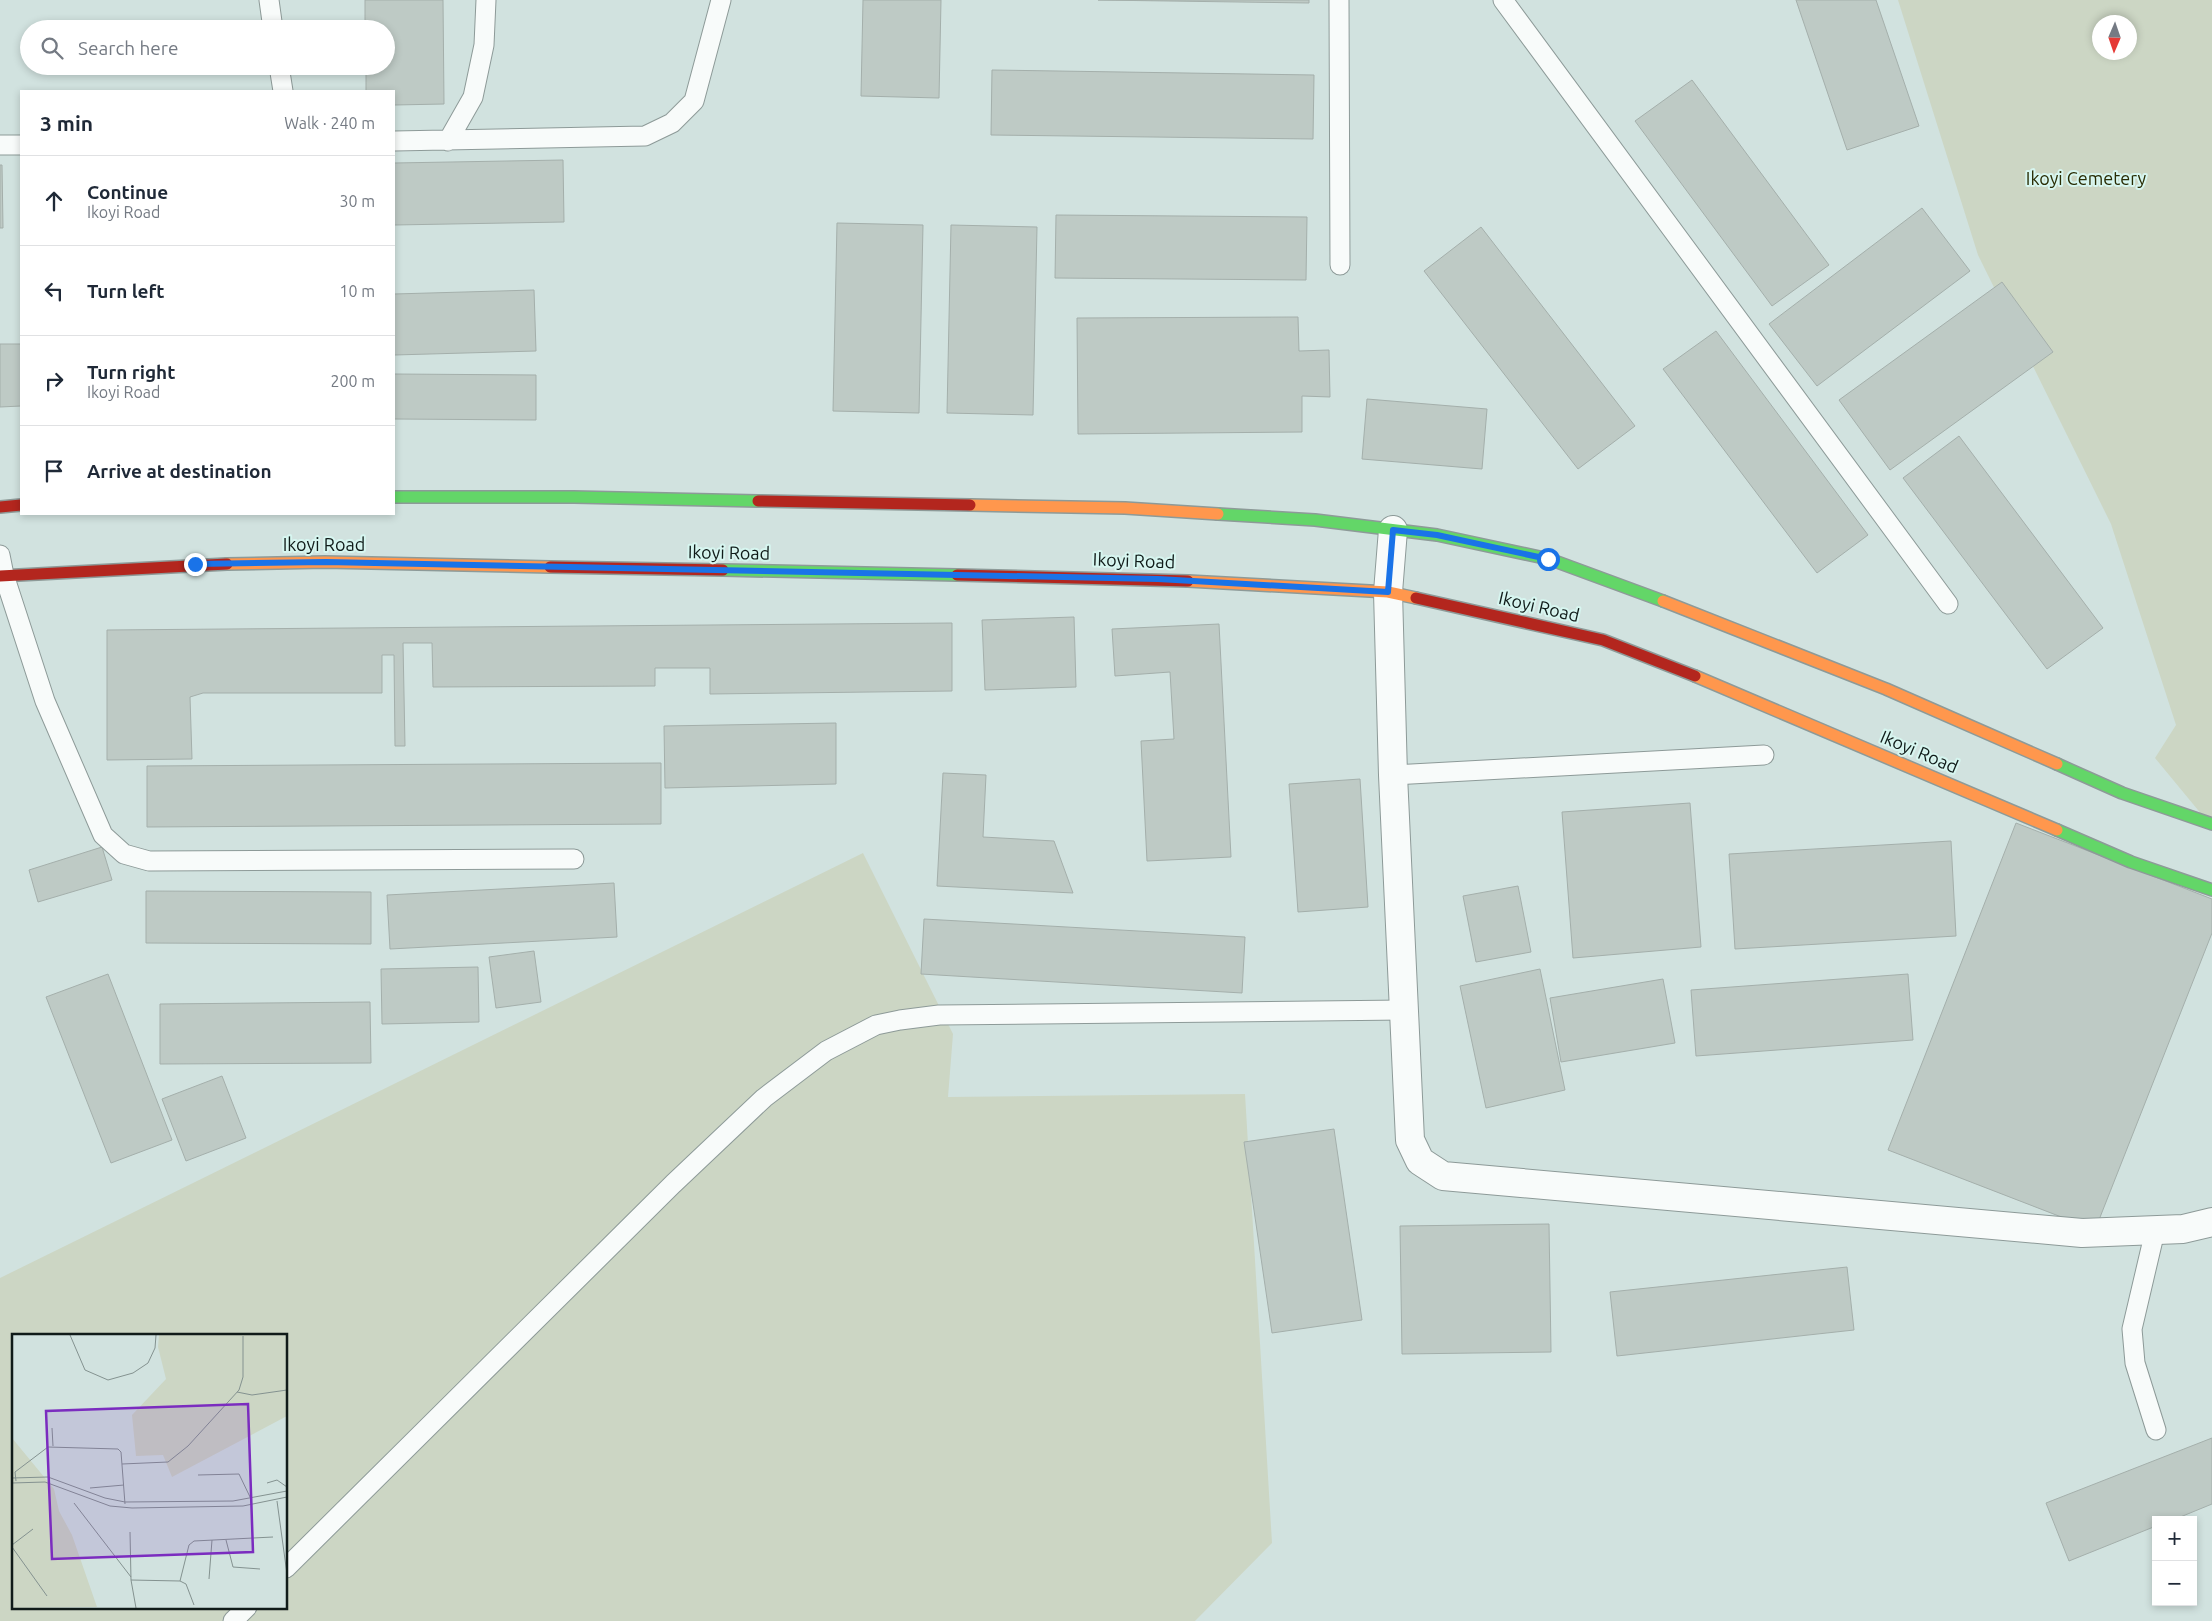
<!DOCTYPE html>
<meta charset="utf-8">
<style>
body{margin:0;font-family:Ubuntu,sans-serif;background:#f2f2f3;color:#1f2937}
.controls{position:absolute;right:15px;bottom:15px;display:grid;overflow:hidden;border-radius:0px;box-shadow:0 2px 8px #0003}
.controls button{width:45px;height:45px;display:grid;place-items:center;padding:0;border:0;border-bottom:1px solid #e0e1e3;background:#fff;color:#1f2937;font:25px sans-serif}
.compass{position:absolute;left:2092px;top:15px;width:45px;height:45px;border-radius:50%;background:#fff;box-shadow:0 2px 8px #0003;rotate:182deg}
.stop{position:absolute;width:15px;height:15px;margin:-11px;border:4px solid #1a73e8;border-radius:50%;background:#fff}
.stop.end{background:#1a73e8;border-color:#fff;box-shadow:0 1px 5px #0008}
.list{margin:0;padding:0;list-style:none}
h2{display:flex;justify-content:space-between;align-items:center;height:65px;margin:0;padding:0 20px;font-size:21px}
h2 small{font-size:16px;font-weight:400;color:#747a83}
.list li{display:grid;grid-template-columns:32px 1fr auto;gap:15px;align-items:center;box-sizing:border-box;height:90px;padding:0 20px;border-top:1px solid #e0e1e3}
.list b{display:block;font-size:19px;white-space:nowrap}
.list p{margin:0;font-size:16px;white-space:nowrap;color:#747a83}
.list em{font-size:16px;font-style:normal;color:#747a83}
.icon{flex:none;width:28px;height:28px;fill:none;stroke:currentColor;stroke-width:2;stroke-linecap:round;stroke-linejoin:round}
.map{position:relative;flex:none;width:2212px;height:1621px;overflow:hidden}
.search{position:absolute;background:#fff;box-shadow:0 2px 8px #0003;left:20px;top:20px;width:375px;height:55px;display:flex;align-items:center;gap:12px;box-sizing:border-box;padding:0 18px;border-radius:28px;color:#747a83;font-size:19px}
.panel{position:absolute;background:#fff;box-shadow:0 2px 8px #0003;left:20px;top:90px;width:375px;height:425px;border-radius:0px}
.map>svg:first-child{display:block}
.green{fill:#ccd6c4;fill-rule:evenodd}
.building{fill:#becac5;stroke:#a4afab}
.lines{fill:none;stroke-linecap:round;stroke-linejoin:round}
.lane-casing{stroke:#8d9a98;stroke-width:21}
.street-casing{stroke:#8d9a98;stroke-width:30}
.fast-casing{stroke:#8d9a98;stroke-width:14}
.slow-casing{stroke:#8d9a98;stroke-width:14}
.jam-casing{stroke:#8d9a98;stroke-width:14}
.lane{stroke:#f8fbfa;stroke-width:19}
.street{stroke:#f8fbfa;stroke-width:28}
.fast{stroke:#63d668;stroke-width:11}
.slow{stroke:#ff974d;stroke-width:11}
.jam{stroke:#b3261e;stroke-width:11}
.route{stroke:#1a73e8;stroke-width:6}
.labels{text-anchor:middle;stroke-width:4;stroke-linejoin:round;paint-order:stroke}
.park-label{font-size:18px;fill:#292c04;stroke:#d7f6f0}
.street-label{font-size:18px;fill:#101b19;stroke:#d7f6f0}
.inset-road{fill:none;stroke:#849290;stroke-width:1}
.view{fill:#7b2cbf;fill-opacity:0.15;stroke:#7b2cbf;stroke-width:2.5}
.inset-edge{fill:none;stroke:#101b19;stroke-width:2.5}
</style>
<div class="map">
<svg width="2212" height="1621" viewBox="0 0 2212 1621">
<rect width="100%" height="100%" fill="#d1e2df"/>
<!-- green -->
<path class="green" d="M1898,0h314v827l-57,-69 21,-33 -65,-201 -133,-269zM2100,22h30v30h-30z
M863,853l90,181 -5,63 297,-3 27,449 -77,78h-1195v-343zM14,1335h272v272h-272z"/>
<!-- building -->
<path class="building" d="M365,0h78l1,104 -50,1v-14h-28v-25h20v-37h-21z
M863,0h78l-2,98 -78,-2z
M1098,0h211v3z
M1796,0h80l43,126 -72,24z
M992,70l322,5 -1,64 -322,-4z
M1692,80l137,185 -57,41 -137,-185z
M563,160l1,62 -170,3v-62z
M0,165h2l1,63h-3z
M1922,208l48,63 -153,115 -48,-62z
M1056,215l251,2 -1,63 -251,-2z
M837,223l86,2 -4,188 -86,-2z
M951,225l86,2 -4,188 -86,-2z
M1481,227l154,199 -57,43 -154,-198z
M2002,282l51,70 -163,118 -51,-70z
M534,290l2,61 -142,4v-61z
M1298,317l1,34 30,-1 1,47 -28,-1v36l-224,2 -1,-116z
M1716,331l152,204 -51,38 -154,-204z
M0,344h21v62l-21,1z
M394,374l142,1v45l-142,-1z
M1367,399l120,10 -5,60 -120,-10z
M1959,436l144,192 -56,41 -144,-191z
M1074,617l2,70 -91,3 -3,-70z
M952,623v68l-242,3v-26h-55v18l-222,1 -1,-44h-29l2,103h-10l-1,-91h-12v38h-179l-13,4 2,62 -85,1v-130z
M1219,624l12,233 -84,4 -6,-120 33,-2 -4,-67 -55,4 -3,-47z
M836,723v61l-171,4 -1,-62z
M661,763v61l-514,3v-61z
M943,773l43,2 -3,62 71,4 19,52 -136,-7z
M1360,779l8,128 -70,5 -9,-128z
M1690,803l11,144 -128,11 -11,-146z
M2016,823l196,76v34l-117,297 -207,-80z
M1951,841l5,95 -221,13 -6,-95z
M102,847l10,33 -74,22 -9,-32z
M614,883l3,54 -227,12 -3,-54z
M1518,886l13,66 -55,10 -13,-66z
M146,891l225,1v52l-225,-1z
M924,919l321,18 -3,56 -321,-19z
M534,951l7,51 -45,6 -7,-51z
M478,967l1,55 -97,2 -1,-55z
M1540,969l25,121 -79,18 -26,-122z
M108,974l64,166 -61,23 -65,-166z
M1908,974l5,66 -217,16 -5,-66z
M1663,979l12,64 -114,19 -11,-64z
M370,1002l1,61 -211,1v-60z
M222,1076l24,62 -60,23 -24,-62z
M1334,1129l28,191 -90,13 -28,-191z
M1549,1224l2,128 -149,2 -2,-128z
M1847,1267l7,63 -237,26 -7,-64z
M2212,1438v66l-39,16h-17v6l-87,35 -23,-58z"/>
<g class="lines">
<!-- lane casing -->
<g class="lane-casing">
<path id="lane" d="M269,0l4,29
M1339,0l1,265
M1503,0l445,604
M279,66l4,25
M394,141l251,-5 27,-13 22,-22 27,-101
M448,141l25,-44 11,-52 2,-45
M0,145h21
M0,555l4,20 41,126 58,134 21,19 25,7 425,-2
M1393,775l371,-20
M2155,1231l-23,98 3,34 21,67
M286,1568l387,-384 91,-86 62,-47 50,-26 24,-5 39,-5 465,-5
M233,1621l14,-14"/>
</g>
<!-- street casing -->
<g class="street-casing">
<path id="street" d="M1393,530l-5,62 5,183 17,365 10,21 23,15 639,57 101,-4 29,-7"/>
</g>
<!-- fast casing -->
<g class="fast-casing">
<path id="fast" d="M394,497h180l184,4
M1218,514l97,6 122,15 112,24 114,42
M723,570l234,5
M2057,764l65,29 90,31
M2057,830l74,32 81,28"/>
</g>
<!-- slow casing -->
<g class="slow-casing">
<path id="slow" d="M970,505l155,3 93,6
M227,564l98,-2 225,5
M1188,581l200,11 28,6
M1663,601l223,88 171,75
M1695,676l362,154"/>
</g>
<!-- jam casing -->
<g class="jam-casing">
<path id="jam" d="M758,501l212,4
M0,507l21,-2
M550,567l173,3
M957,575l231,6
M0,576l227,-12
M1416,598l187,42 92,36"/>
</g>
<!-- lane -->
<use href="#lane" class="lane"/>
<!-- street -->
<use href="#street" class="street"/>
<!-- fast -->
<use href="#fast" class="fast"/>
<!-- slow -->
<use href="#slow" class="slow"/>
<!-- jam -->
<use href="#jam" class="jam"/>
</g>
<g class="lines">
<!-- route -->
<path class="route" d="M195,564l131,-2 832,17 230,13 5,-62 44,5 111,24"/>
</g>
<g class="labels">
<!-- park labels -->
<g class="park-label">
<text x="2086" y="185">Ikoyi Cemetery</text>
</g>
<!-- street labels -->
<g class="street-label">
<text x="324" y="551">Ikoyi Road</text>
<text transform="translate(729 553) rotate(1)" y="6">Ikoyi Road</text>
<text transform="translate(1134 561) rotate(2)" y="6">Ikoyi Road</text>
<text transform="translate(1539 607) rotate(13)" y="6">Ikoyi Road</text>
<text transform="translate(1919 752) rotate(23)" y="6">Ikoyi Road</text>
</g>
</g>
<!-- overview -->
<g transform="translate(12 1334)">
<rect width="275" height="275" fill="#d1e2df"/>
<path d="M147,1h128v81l-115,61 -9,-22 -27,1 -4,-41 34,-36 -8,-32zM0,104l42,51 5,22 13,24 25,72 -85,1z" fill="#ccd6c4"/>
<path class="inset-road" d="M58,1l15,35 23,10 25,-7 15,-10 7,-15 1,-13M225,58l15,3 35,-5M40,94l1,18M110,130l46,-2 20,-16 51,-56 4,-13v-41M186,141l41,-1 12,25M0,144l36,-1 57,21 20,4 108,-1 54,-10M4,147l-1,-9 33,-25 70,2 3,3 4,52M0,149l33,-1 65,24 22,2 111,-2 44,-9M255,149l10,-3 10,7M78,154l34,-3M265,167l10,73M62,169l57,74M118,198l1,48 5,28M214,206l7,27 27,2M0,211l21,-16M0,213l35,49M197,245l3,-39M119,246l49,1 6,3 8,21M168,247l9,-36 5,-4 79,-4"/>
<path class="view" d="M236,70l5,148 -201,7 -6,-148z"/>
<rect width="275" height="275" class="inset-edge"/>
</g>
</svg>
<div class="controls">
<button>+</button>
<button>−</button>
</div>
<svg class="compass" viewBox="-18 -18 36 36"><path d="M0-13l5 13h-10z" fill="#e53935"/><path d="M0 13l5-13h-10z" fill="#747a83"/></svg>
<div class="stop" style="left:1548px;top:559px"></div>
<div class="stop end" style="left:195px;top:564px"></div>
<div class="search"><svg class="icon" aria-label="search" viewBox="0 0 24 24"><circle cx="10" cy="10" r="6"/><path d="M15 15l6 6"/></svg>Search here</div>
<section class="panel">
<h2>3 min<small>Walk · 240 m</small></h2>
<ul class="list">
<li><svg class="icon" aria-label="ahead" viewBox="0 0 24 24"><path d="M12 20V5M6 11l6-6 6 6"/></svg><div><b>Continue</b><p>Ikoyi Road</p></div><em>30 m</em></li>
<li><svg class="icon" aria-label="left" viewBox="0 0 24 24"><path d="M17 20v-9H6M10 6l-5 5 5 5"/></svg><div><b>Turn left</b></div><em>10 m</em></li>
<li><svg class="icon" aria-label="right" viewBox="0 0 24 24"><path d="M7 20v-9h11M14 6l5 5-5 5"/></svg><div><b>Turn right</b><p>Ikoyi Road</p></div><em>200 m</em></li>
<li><svg class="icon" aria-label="arrive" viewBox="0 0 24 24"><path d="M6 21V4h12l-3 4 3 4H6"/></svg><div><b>Arrive at destination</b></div></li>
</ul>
</section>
</div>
